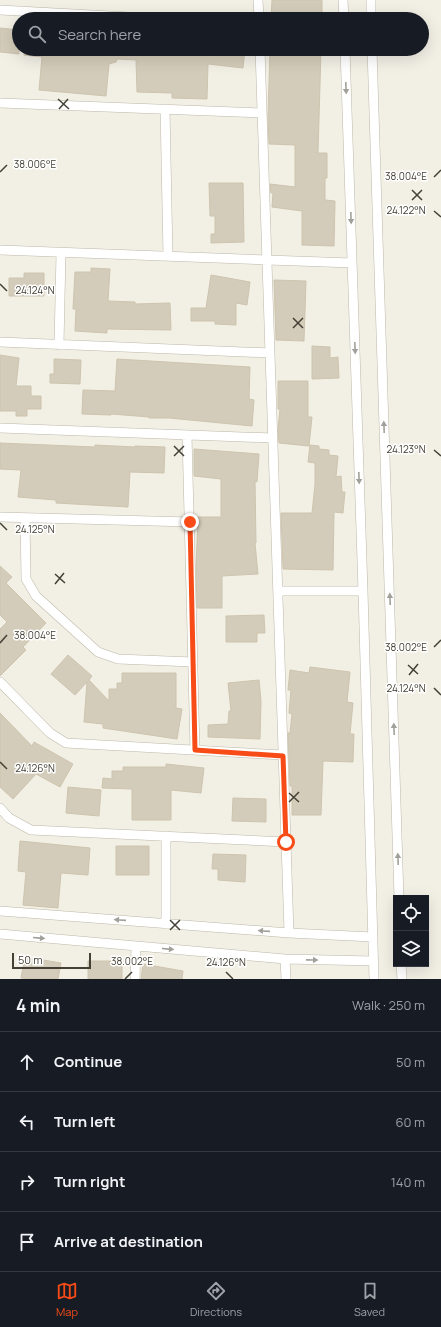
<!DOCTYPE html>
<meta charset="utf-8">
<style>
body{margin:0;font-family:Manrope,sans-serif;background:#242831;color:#f1f3f6}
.controls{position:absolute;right:12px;bottom:12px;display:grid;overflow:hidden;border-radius:0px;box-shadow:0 4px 16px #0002}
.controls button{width:36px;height:36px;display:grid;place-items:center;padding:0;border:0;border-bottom:1px solid #363941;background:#171b24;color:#f1f3f6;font:20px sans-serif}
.scale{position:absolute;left:12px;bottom:10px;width:79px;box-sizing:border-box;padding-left:4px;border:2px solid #444035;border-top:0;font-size:11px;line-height:14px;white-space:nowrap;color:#444035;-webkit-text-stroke:3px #fff;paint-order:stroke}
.stop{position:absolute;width:12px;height:12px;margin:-9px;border:3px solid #f74c17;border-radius:50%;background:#fff}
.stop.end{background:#f74c17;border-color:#fff;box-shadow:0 1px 4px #0008}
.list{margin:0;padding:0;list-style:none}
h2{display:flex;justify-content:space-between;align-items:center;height:52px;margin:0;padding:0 16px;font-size:17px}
h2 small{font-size:13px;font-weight:400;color:#9ea1a6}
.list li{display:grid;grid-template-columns:26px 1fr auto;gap:12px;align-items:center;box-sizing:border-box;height:60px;padding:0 16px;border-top:1px solid #363941}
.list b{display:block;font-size:15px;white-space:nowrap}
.list em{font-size:13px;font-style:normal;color:#9ea1a6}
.icon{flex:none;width:22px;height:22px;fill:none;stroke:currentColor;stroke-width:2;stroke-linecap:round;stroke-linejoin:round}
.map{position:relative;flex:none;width:441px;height:979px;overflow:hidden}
.search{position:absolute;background:#171b24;box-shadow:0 4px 16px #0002;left:12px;right:12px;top:12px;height:44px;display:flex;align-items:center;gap:10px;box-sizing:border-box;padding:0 14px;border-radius:22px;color:#9ea1a6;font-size:15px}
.sheet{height:292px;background:#171b24}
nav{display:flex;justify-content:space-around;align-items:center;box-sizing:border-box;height:56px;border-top:1px solid #363941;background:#171b24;font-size:11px;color:#9ea1a6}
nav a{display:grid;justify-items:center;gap:2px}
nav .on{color:#f74c17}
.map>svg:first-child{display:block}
.building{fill:#d4ccba;stroke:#cec4ae}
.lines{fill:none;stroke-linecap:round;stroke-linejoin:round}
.minor-casing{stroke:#bdb8a8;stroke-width:10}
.minor{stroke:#fff;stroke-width:9}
.oneway{fill:#a2a09a}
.route{stroke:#f74c17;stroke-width:5}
.ticks{fill:none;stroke:#444035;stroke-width:1.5}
.ticks-label{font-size:10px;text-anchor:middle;fill:#444035;stroke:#fff;stroke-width:3;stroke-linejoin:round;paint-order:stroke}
</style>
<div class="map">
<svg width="441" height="979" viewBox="0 0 441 979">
<rect width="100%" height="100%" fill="#f2efe5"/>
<!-- building -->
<path class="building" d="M272,0h50v19h-51z
M0,28l19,2v24l-19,-2z
M24,49h221l-2,19 -35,-4 -1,35 -35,-1v-5l-35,-1 -1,-32 -19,-1 -1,3 -7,2 -3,32 -67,-6 3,-33 -18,-2z
M270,49h51l-3,104h9v25h-2v22l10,1 -1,45 -32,-1v-34l-30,-4 1,-14h-2l-1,-9 25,3v-42l-26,-1 -1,-27z
M209,183h34l1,59 -33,1v-9h4v-18h-5z
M91,268l19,1 -2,32 27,1v2l35,-1 1,27 -64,-1v4l-32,-2 1,-22h-3l2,-37h16z
M24,273h20v23h-35v-18h15z
M211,275l39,7 -3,23 -11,-2v22l-21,-1v-3h-24v-13h15z
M274,280l32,1 -2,60 -28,-1z
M312,346l18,1v11l8,-1 1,21 -27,1z
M0,355l19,3 -3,28h15v10h10v13h-14v7h-11v-5h-16z
M54,359l27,1 -1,24 -30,-1v-9h4z
M117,359l133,8 -1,32 5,1 -2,26 -83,-8h-20v-1l-38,-3v1l-29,-1 1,-24 32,1z
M278,381h30v36h4l-3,29 -30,-3 -1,-13 2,-21h-2z
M0,443l95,4v-2l40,2v-1l30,1 -1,26 -34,-1 -2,35 -72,-4v-3l-38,-3 3,-27 -21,-1z
M310,445l9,1v3l10,1v5l9,1 -2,21 5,-1 1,16h3l-2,21 -9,-1 -1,58 -50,-1 -2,-56h31l3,-29v-21l-7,-1z
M194,449l65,5 -2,28 -2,-1 1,62h-1l3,31 -36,2v32h-25l-1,-41 2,-50h23v-38l-27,-3z
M0,566l12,11 -6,6 40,40 -23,24 3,3 -26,26v-47l7,-7 -7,-7z
M264,615l1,18h-8v9h-31v-26z
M68,655l24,21 -3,4 20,21v-12h8v-6h5v-10h54v35l6,1 -5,30 -74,-11v-4l-19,-2 3,-40 -12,13 -24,-21z
M310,667l40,5 -3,30 6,1 -3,31h4l-1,28 -30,-1 -2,54h-29v-29h-2l-2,-53h2l2,-19 -3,-1 2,-23h-3l2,-20 19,3z
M259,680l2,21 -1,38 -52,-2v-12l20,-1 1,-13h2l-3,-28z
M0,713l32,33 2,-4 39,22 -13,23 -24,-13 -23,25 -13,-12z
M166,764l38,4 -3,25 -30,-3v30h-39v-31l-30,-1 1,-10 9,1v-8h11v-4h43z
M68,787l33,3 -2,26 -33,-3z
M233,798l33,1v23l-34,-1z
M20,841l70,7 -2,27 -27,-2 -3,35 -35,-3 3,-33 -8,-1z
M116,846h33v29h-33z
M213,854l33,1 -1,27 -27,-2v-11h-6z
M25,957l36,6 -3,16h-30l-7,-1z
M88,961h34v18h-34z
M143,964l40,7 -1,8h-41z"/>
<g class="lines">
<!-- minor casing -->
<g class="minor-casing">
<path id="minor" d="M258,0l1,19
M343,0l1,19
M371,0v19
M0,10l165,9
M260,49l29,884
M345,49l18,542 11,388
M372,49l27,849
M0,103l262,10
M165,109l3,147
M0,250l352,13
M0,342l270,11
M59,345l2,-92
M0,428l272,10
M187,435l8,315
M0,517l190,5
M25,518l1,61 10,17 62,56 20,7 75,3
M278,591h85
M0,682l50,51 16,10 217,12
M0,808l9,10 22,12 255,12
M166,836v88
M0,911l289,22 84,4
M0,934l285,25 88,2
M285,959l1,20
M401,964l1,15
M135,979l1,-33"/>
</g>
<!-- minor -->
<use href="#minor" class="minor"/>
</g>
<!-- one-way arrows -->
<defs><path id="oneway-solid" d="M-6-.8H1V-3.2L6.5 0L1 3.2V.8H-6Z"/></defs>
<g class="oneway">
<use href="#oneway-solid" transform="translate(346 88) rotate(88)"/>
<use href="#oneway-solid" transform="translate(351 218) rotate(88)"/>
<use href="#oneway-solid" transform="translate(355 348) rotate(88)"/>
<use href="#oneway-solid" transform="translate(384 427) rotate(-92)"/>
<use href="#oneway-solid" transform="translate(359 478) rotate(88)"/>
<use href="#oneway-solid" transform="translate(390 599) rotate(-92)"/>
<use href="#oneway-solid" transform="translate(394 729) rotate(-92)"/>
<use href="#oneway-solid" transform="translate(398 859) rotate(-92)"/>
<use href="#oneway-solid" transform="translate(120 920) rotate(-176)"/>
<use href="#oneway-solid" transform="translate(264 931) rotate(-176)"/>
<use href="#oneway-solid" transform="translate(39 938) rotate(5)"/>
<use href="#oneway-solid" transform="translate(168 949) rotate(5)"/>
<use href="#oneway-solid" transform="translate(312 960) rotate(1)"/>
</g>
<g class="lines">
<!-- route -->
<path class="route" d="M190,522l5,228 88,6 3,86"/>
</g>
<!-- ticks -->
<path class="ticks" d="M58,99l11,10M59,109l9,-10M0,172l7,-7M434,177l7,-7M412,190l10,10M412,200l10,-10M434,211l7,6M0,284l7,7M293,318l10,10M293,328l10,-10M174,446l10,10M434,450l7,6M174,456l10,-10M0,523l7,7M55,574l10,9M55,584l9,-11M0,643l7,-8M434,647l7,-7M408,665l10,9M409,675l9,-11M434,688l7,7M0,762l7,7M289,793l10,9M289,802l10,-10M170,920l10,10M170,930l10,-10M226,972l7,7M125,979l7,-7"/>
<g class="ticks-label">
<text x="35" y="168">38.006°E</text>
<text x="406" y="180">38.004°E</text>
<text x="406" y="214">24.122°N</text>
<text x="35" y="294">24.124°N</text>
<text x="406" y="453">24.123°N</text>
<text x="35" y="533">24.125°N</text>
<text x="35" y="639">38.004°E</text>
<text x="406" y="651">38.002°E</text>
<text x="406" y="692">24.124°N</text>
<text x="35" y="772">24.126°N</text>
<text x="132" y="965">38.002°E</text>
<text x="226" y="966">24.126°N</text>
</g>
</svg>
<div class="controls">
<button><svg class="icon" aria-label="locate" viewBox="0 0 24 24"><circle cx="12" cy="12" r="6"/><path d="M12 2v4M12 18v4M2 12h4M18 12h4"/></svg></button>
<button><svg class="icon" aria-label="layers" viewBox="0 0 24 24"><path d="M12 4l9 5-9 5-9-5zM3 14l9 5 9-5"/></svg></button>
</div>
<div class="scale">50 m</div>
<div class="stop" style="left:286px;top:842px"></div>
<div class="stop end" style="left:190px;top:522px"></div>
<div class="search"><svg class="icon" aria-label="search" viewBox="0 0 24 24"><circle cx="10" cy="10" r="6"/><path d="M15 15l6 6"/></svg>Search here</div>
</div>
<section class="sheet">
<h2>4 min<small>Walk · 250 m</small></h2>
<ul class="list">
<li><svg class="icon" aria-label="ahead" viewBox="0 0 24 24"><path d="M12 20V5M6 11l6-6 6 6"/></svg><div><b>Continue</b></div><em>50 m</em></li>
<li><svg class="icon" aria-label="left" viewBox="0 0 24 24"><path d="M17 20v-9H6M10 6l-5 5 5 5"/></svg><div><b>Turn left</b></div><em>60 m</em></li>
<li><svg class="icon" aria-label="right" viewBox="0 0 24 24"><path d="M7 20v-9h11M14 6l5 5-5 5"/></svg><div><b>Turn right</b></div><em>140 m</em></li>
<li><svg class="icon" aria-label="arrive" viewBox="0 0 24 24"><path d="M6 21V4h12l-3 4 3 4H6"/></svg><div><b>Arrive at destination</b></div></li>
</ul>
</section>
<nav>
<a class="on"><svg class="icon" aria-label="map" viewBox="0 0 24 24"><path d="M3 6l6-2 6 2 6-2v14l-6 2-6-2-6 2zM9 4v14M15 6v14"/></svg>Map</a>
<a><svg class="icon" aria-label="directions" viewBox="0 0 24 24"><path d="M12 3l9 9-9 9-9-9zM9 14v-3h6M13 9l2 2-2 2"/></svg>Directions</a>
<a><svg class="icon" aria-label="saved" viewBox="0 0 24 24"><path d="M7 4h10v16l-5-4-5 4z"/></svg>Saved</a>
</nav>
